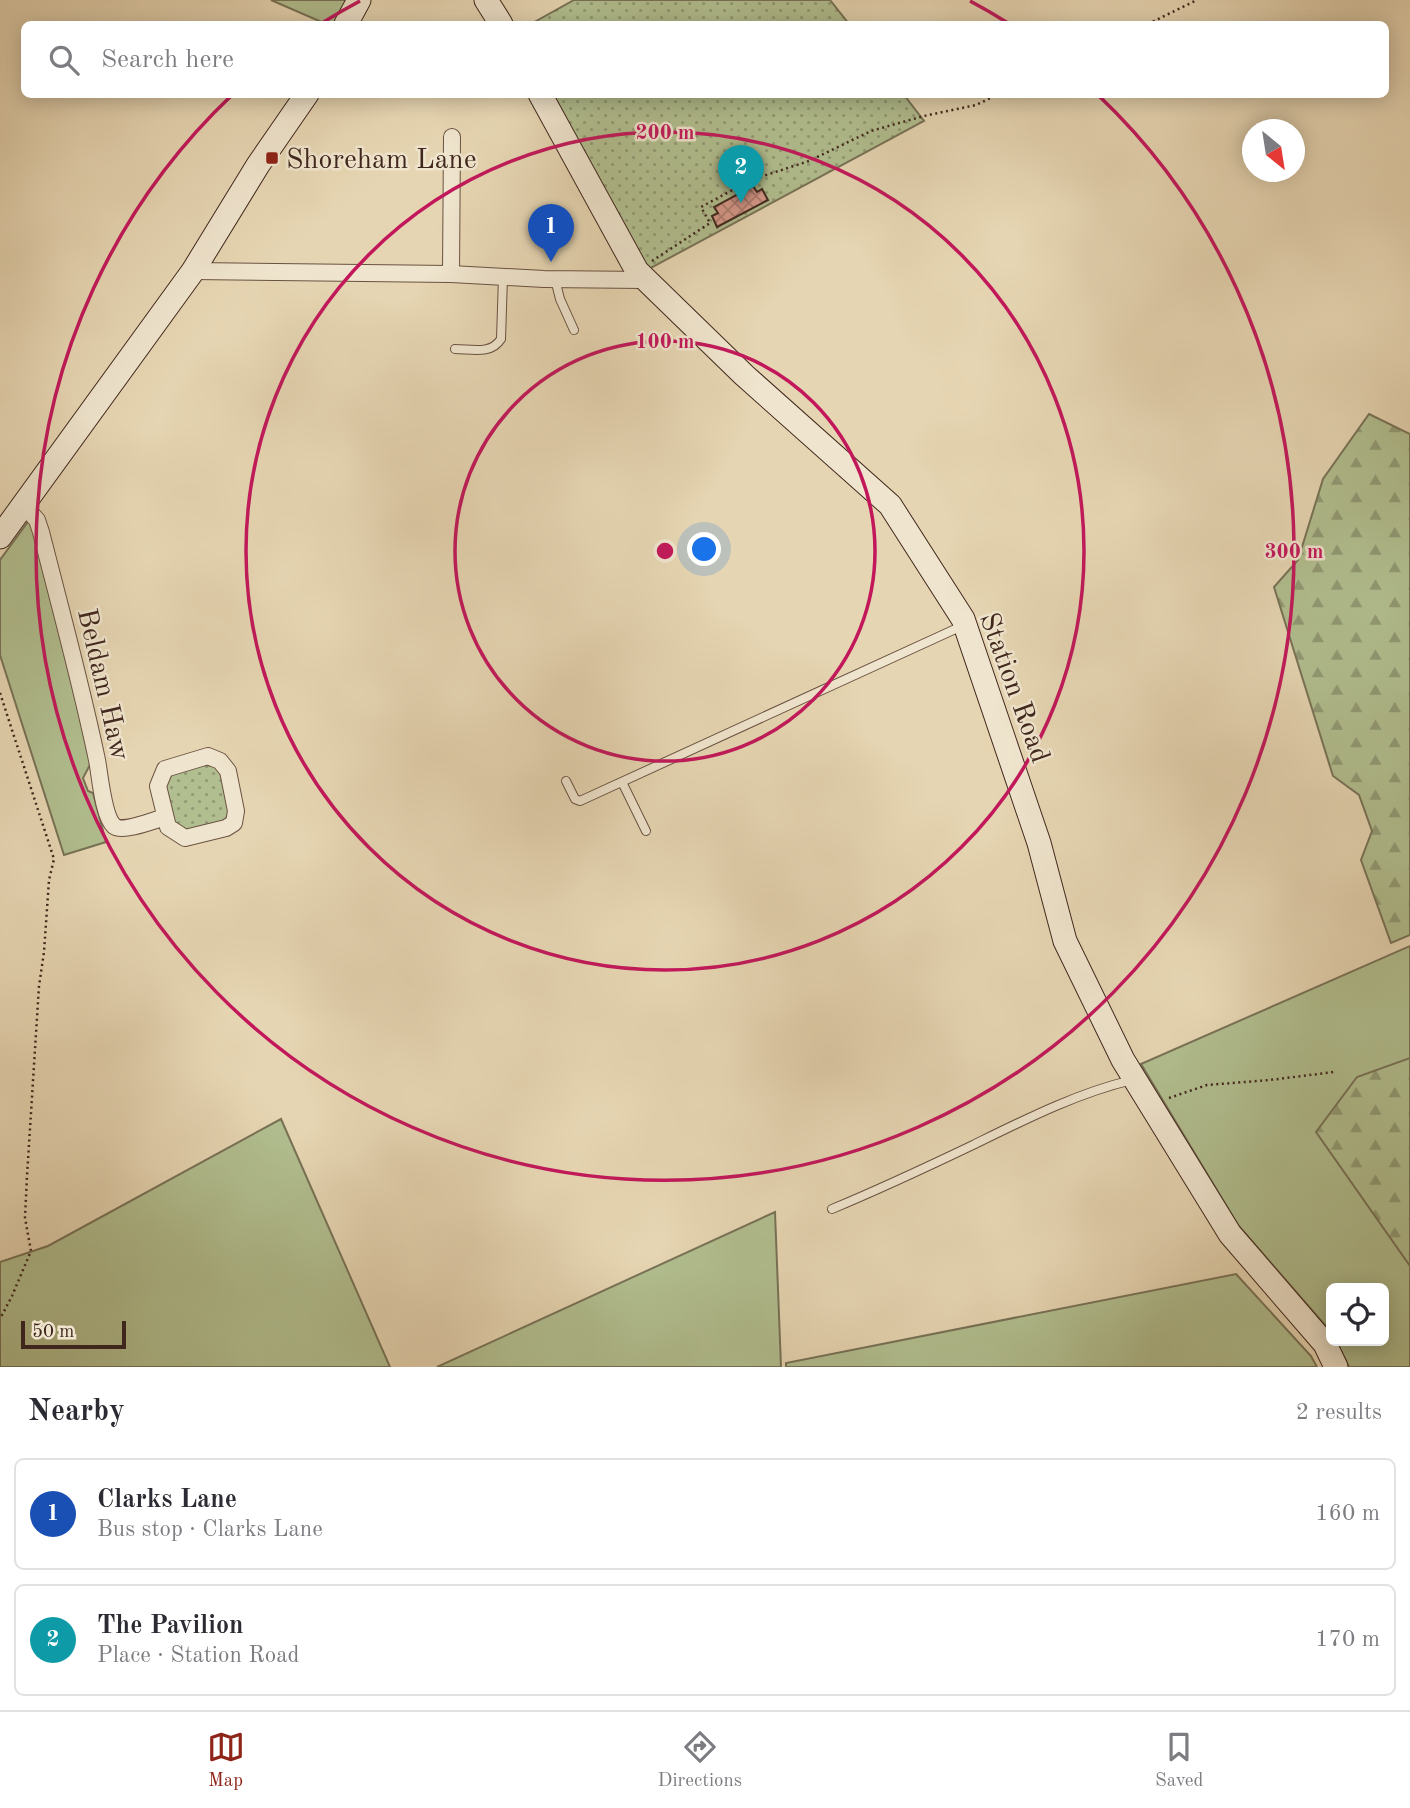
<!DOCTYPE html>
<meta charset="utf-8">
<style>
body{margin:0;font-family:"Old Standard TT",serif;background:#f2f2f3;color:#2b2b33}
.controls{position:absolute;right:21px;bottom:21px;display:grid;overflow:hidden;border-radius:10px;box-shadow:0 4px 18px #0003}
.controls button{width:63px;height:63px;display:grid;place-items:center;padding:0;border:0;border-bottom:2px solid #e1e1e2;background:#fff;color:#2b2b33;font:35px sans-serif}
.compass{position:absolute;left:1242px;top:119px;width:63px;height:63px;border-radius:50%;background:#fff;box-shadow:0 4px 18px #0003;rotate:150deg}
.scale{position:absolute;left:21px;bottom:18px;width:105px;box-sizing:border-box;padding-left:7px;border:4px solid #40271d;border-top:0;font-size:19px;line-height:24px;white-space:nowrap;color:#40271d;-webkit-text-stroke:5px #efe4cd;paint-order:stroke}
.you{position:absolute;left:705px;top:550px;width:24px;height:24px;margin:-18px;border:5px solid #fff;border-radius:50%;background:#1a73e8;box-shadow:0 0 0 10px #1a73e833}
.badge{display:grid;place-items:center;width:46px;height:46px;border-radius:50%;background:#8f2418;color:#fff;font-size:23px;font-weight:700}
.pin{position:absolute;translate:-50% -58px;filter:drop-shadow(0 2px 4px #0008)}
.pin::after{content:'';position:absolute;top:37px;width:24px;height:21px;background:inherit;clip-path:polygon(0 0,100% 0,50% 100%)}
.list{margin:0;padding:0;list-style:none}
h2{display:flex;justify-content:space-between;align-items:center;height:91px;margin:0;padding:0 28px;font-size:30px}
h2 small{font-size:23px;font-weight:400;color:#7c7c81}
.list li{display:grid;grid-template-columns:46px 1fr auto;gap:21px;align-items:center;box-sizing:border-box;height:112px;margin:0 14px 14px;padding:0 14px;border:2px solid #e1e1e2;border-radius:10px}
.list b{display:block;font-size:26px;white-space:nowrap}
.list p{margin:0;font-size:23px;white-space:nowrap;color:#7c7c81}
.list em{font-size:23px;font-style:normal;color:#7c7c81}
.icon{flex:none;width:38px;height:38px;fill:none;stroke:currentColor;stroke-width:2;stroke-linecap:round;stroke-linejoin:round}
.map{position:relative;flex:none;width:1410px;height:1367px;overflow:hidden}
.search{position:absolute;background:#fff;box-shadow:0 4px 18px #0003;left:21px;right:21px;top:21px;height:77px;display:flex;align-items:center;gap:18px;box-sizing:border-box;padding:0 24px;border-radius:10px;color:#7c7c81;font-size:26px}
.sheet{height:343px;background:#fff}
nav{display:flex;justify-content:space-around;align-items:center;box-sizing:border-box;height:98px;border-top:2px solid #e1e1e2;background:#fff;font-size:19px;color:#7c7c81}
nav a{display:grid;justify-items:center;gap:4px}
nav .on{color:#8f2418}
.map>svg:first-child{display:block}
.green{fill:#b1be8f;stroke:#787256;stroke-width:2}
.forest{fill:url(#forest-firs);stroke:#787256;stroke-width:2}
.park{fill:url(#park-dots);stroke:#787256;stroke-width:2}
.building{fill:url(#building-cross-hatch);stroke:#40271d;stroke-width:2}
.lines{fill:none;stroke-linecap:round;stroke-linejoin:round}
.lane-casing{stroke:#6a5242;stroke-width:10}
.street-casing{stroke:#6a5242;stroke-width:18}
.secondary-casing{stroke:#40271d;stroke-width:25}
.path{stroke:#40271d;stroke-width:2.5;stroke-dasharray:2 3.5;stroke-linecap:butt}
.lane{stroke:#efe4cd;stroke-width:8}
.street{stroke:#efe4cd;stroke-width:16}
.secondary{stroke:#efe4cd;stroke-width:23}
.ring{fill:none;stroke:#c2185b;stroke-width:3.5}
.poi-dot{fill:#8f2418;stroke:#efe4cd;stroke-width:2.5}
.labels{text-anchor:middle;stroke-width:5;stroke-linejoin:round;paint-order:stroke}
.poi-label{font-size:28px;fill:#40271d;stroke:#efe4cd;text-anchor:start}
.street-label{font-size:28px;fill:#40271d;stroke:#efe4cd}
.centre{fill:#c2185b;stroke:#efe4cd;stroke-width:3.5}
.ring-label{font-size:21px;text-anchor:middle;font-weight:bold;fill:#c2185b;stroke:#efe4cd;stroke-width:5;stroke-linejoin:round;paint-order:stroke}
</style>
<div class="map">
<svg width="1410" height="1367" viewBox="0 0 1410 1367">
<defs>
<pattern id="forest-firs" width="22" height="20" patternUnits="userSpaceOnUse" patternTransform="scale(1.75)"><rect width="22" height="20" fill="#b1be8f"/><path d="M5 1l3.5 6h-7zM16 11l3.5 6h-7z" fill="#919a74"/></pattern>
<pattern id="park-dots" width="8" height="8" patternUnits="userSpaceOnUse" patternTransform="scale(1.75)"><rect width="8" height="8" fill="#b1be8f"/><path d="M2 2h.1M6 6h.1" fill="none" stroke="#919a74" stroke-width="1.8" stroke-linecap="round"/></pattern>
<pattern id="building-cross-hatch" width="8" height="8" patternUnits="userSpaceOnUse" patternTransform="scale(1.75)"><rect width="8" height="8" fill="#d6988a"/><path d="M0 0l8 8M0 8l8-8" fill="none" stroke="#af7c70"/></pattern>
</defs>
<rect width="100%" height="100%" fill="#e6d5b2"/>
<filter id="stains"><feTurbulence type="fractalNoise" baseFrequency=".00286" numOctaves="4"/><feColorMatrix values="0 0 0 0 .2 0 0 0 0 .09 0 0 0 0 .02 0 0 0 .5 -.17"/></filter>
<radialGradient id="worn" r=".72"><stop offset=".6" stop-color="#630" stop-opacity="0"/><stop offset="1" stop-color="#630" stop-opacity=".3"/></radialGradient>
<!-- green -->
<path class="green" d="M271,0h78l-13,24h-10z
M30,519l63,240 -10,19 5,13 5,2 13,49 -42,13 -64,-200v-95z
M1410,946v421h-61l-13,-26h48v-53h-53v44l-93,-107 -97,-161z
M281,1119l109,248h-390v-105l48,-16z
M775,1212l6,155h-344z
M1236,1274l75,82 6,11h-531v-4z"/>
<!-- forest -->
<path class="forest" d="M1369,414l41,20v501l-19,8 -30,-83 11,-29 -13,-36 -26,-19 -59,-189 24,-27 25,-81z
M1410,1058v208l-94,-134 41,-55z"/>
<!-- park -->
<path class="park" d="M574,0h256l19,24h-318z
M544,95h360l20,26 -277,149z
M203,765l13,1 5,6 9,40 -7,11 -35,10 -16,-9 -7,-39 7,-11z"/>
<!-- building -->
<path class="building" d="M753,186l4,6 5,-3 6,11 -51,27 -5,-11 6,-3 -4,-6z"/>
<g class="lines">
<!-- lane casing -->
<g class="lane-casing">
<path id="lane" d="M555,279l5,20 14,31
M455,349c16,0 36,6 46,-10l2,-62
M566,781l9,18 5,2 382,-175
M622,782l24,49
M832,1209c48,-20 95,-42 141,-64 51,-25 104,-52 159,-65"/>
</g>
<!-- street casing -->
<g class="street-casing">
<path id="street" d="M193,271l258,3 93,5 101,1
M451,274l1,-137
M24,506l13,14 4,12c19,75 40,151 56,228 3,15 6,56 17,66 8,7 41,-6 51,-9
M208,756l12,5 8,10 8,40 -2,12 -8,5 -41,10 -17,-11 -10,-41 7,-17z"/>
</g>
<!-- secondary casing -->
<g class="secondary-casing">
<path id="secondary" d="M486,0l15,24
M346,24l13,-24
M540,94l97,177 107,104 146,130 73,114 76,224 26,98 58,119 107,174 95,110 11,23
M0,537l193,-266 65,-106 49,-71"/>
</g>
<!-- path -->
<path class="path" d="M1148,24l49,-24
M652,261l58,-38 -9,-16 50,-27 58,-19 62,-30 53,-15 52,-11 23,-11
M0,693l54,166 -5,21 -5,72 -5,34 -12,190 -2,42 6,33 -19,45 -12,23
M1169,1098l38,-13 63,-5 64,-8"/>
<!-- lane -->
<use href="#lane" class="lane"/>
<!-- street -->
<use href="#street" class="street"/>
<!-- secondary -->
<use href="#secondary" class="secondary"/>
</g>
<!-- distance rings -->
<g class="ring">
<circle cx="665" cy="551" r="210"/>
<circle cx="665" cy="551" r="419"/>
<path d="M322 23A629 629 0 0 1 360 1M970 1A629 629 0 0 1 1008 23M1098 95A629 629 0 1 1 232 95"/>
</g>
<!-- markers -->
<rect class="poi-dot" x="265" y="151" width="14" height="14" rx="3.5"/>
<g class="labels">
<!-- poi labels -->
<g class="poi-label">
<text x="286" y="168">Shoreham Lane</text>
</g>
<!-- street labels -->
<g class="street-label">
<text transform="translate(105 684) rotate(77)" y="10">Beldam Haw</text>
<text transform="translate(1016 687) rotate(70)" y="10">Station Road</text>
</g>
</g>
<circle cx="665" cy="551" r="10" class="centre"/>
<g class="ring-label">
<text x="665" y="139">200 m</text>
<text x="665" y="348">100 m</text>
<text x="1294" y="558">300 m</text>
</g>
<rect width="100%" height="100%" filter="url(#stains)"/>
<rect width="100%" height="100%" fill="url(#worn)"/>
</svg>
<div class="controls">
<button><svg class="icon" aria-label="locate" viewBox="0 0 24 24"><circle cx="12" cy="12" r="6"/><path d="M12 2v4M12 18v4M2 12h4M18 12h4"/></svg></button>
</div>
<svg class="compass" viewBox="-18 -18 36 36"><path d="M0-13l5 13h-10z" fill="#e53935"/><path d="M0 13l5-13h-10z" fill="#7c7c81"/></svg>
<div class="scale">50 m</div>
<div class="you"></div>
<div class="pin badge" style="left:551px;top:262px;background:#1a4fb4">1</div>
<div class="pin badge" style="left:741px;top:203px;background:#0f9aa8">2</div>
<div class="search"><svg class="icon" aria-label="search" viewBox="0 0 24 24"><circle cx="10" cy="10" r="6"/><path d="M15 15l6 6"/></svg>Search here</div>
</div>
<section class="sheet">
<h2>Nearby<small>2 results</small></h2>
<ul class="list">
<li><span class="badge" style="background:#1a4fb4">1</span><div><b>Clarks Lane</b><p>Bus stop · Clarks Lane</p></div><em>160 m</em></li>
<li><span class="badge" style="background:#0f9aa8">2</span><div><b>The Pavilion</b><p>Place · Station Road</p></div><em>170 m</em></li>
</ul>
</section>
<nav>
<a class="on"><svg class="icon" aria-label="map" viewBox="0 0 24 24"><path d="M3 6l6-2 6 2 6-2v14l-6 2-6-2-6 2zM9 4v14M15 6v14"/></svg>Map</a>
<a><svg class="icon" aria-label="directions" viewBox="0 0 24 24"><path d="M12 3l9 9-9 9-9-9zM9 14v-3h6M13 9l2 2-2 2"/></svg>Directions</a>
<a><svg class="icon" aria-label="saved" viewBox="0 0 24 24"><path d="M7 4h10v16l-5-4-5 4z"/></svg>Saved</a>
</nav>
